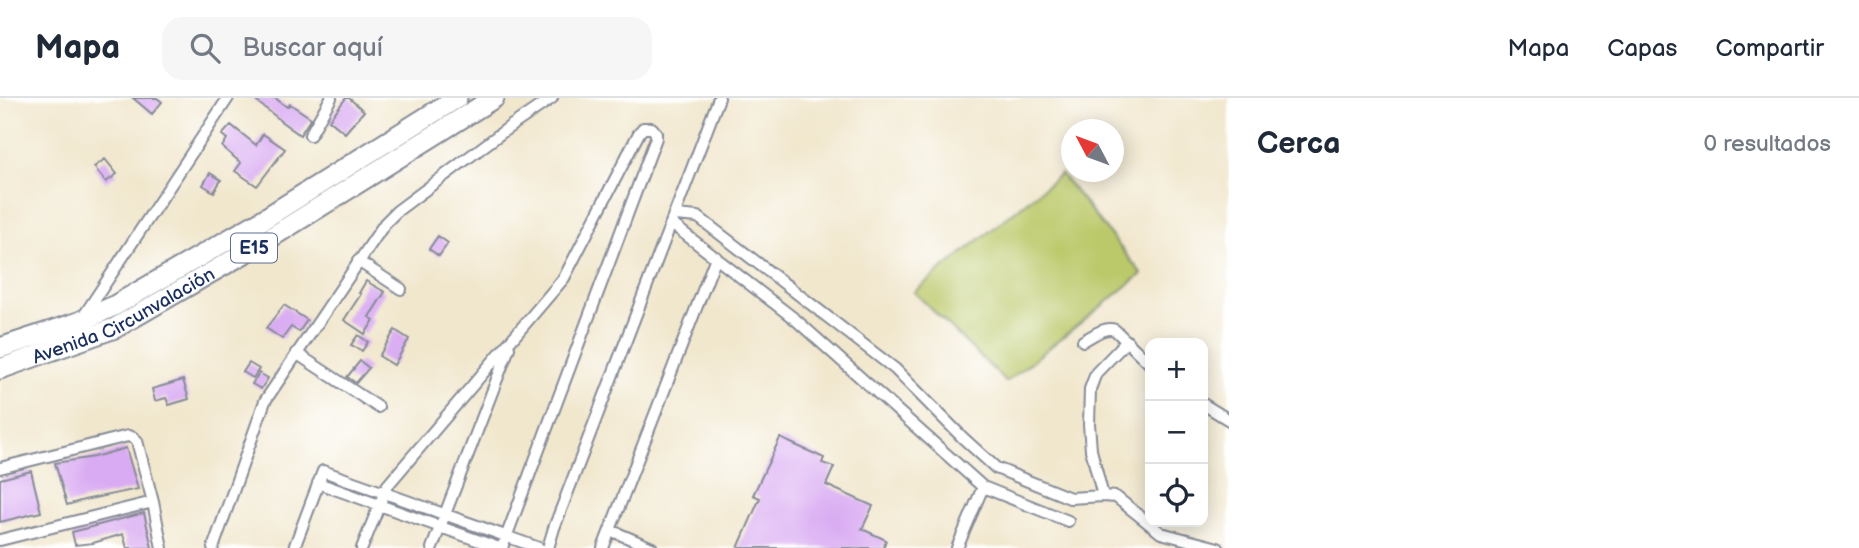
<!DOCTYPE html>
<html lang="es">
<meta charset="utf-8">
<style>
body{margin:0;font-family:"Balsamiq Sans",sans-serif;background:#f6f6f7;color:#1f2937}
.controls{position:absolute;right:21px;bottom:21px;display:grid;overflow:hidden;border-radius:14px;box-shadow:0 4px 18px #0003}
.controls button{width:63px;height:63px;display:grid;place-items:center;padding:0;border:0;border-bottom:2px solid #e0e1e3;background:#fff;color:#1f2937;font:35px sans-serif}
.compass{position:absolute;left:1061px;top:21px;width:63px;height:63px;border-radius:50%;background:#fff;box-shadow:0 4px 18px #0003;rotate:311deg}
.list{margin:0;padding:0;list-style:none}
h2{display:flex;justify-content:space-between;align-items:center;height:91px;margin:0;padding:0 28px;font-size:30px}
h2 small{font-size:23px;font-weight:400;color:#747a83}
.icon{flex:none;width:38px;height:38px;fill:none;stroke:currentColor;stroke-width:2;stroke-linecap:round;stroke-linejoin:round}
.map{position:relative;flex:none;width:1229px;height:450px;overflow:hidden}
header{display:flex;align-items:center;gap:42px;box-sizing:border-box;height:98px;padding:0 35px;background:#fff;border-bottom:2px solid #e0e1e3}
header strong{font-size:33px}
nav{display:flex;gap:38px;margin-inline-start:auto;font-size:24px}
.search{width:490px;height:63px;background:#f6f6f7;display:flex;align-items:center;gap:18px;box-sizing:border-box;padding:0 24px;border-radius:21px;color:#747a83;font-size:26px}
main{display:flex}
aside{flex:1;background:#fff}
.map>svg:first-child{display:block}
.green{fill:#bcc96b;stroke:#6c7c64;stroke-width:2}
.building{fill:#d9abf2}
.lines{fill:none;stroke-linecap:round;stroke-linejoin:round}
.street-casing{stroke:#868b96;stroke-width:14}
.highway-casing{stroke:#868b96;stroke-width:23}
.street{stroke:#fff;stroke-width:10}
.highway{stroke:#fff;stroke-width:19}
.labels{text-anchor:middle;stroke-width:6;stroke-linejoin:round;paint-order:stroke}
.shield{fill:#fff;stroke:#5f6d8e;stroke-width:2}
.shield-label{font-size:18px;font-weight:bold;fill:#1b2f5e}
.street-label{font-size:19px;fill:#1b2f5e;stroke:#fff}
</style>
<header>
<strong>Mapa</strong>
<div class="search"><svg class="icon" aria-label="search" viewBox="0 0 24 24"><circle cx="10" cy="10" r="6"/><path d="M15 15l6 6"/></svg>Buscar aquí</div>
<nav><a>Mapa</a><a>Capas</a><a>Compartir</a></nav>
</header>
<main>
<div class="map">
<svg width="1229" height="450" viewBox="0 0 1229 450">
<rect width="100%" height="100%" fill="#fff"/>
<filter id="ink" filterUnits="userSpaceOnUse"><feTurbulence type="fractalNoise" baseFrequency=".0143" numOctaves="2"/><feDisplacementMap in="SourceGraphic" scale="14" xChannelSelector="R" yChannelSelector="G"/><feConvolveMatrix kernelMatrix="1 2 1 2 8 2 1 2 1" color-interpolation-filters="sRGB"/></filter>
<filter id="wash" filterUnits="userSpaceOnUse"><feTurbulence type="fractalNoise" baseFrequency=".00686" numOctaves="4" result="noise"/><feDisplacementMap in="SourceGraphic" scale="28" xChannelSelector="R" yChannelSelector="G"/><feGaussianBlur stdDeviation="1.57" result="paint"/><feColorMatrix in="noise" values="0 0 0 0 0 0 0 0 0 0 0 0 0 0 0 0 0 1.4 0 .05"/><feComposite in="paint" operator="in"/></filter>
<g filter="url(#wash)">
<rect width="100%" height="100%" fill="#f1e7cd"/>
<!-- green -->
<path class="green" d="M1061,76l81,100 -136,108 -92,-90z"/>
<g id="blocks">
<!-- building -->
<path class="building" d="M133,0h24l5,4 -10,12z
M252,0h23l12,9 3,-3 21,14 -11,17 -21,-15v-1z
M346,0h3l15,13 -19,22 -16,-13z
M231,27l25,20 7,-11 22,15 -28,37 -22,-15 6,-8 -19,-16 5,-8 -5,-4z
M105,61l12,15 -11,8 -12,-15z
M210,75l11,7 -7,12 -11,-7z
M438,138l10,7 -9,13 -10,-7z
M366,183l19,11 -16,25 5,3 -9,14 -21,-14 17,-26 -2,-1z
M284,207l23,15 -8,12 -8,-5 -9,12 -16,-11z
M395,232l14,9 -15,26 -15,-9z
M358,237l10,7 -6,9 -11,-6z
M360,263l9,7 -13,15 -9,-6z
M249,265l10,6 -6,9 -10,-6z
M259,275l9,5 -7,11 -9,-5z
M183,282l6,19 -20,6 -3,-7 -11,3 -3,-12z
M780,340l44,20 -2,5 12,4 -8,18 47,21 -11,23 24,11 -3,8h-145l22,-50 -7,-3z
M126,350l12,41 -54,11 -17,5 -12,-42 39,-6z
M31,373l10,41 -41,10v-43z
M144,415l8,35h-25l-4,-14 -30,9 -18,2 -3,-13z"/>
</g>
</g>
<g filter="url(#ink)">
<use href="#blocks" fill-opacity="0" stroke="#868b96" stroke-width="2"/>
<g class="lines">
<!-- street casing -->
<g class="street-casing">
<path id="street" d="M310,37l21,-37
M675,117l23,2 197,152 68,69 33,30 74,30 33,-2 13,1 45,36 57,15
M672,126l124,96 187,167 85,34
M358,163l43,28
M83,219l145,-219
M1083,243c10,-5 21,-15 32,-11l35,34
M296,255l82,54
M1203,306l26,16
M0,370l128,-32 6,2 3,3 16,61 9,46
M318,385l181,65
M1103,398l-12,-46 -2,-26 1,-35 6,-16 31,-32
M610,432l42,18
M0,442l153,-38
M213,450l52,-147 120,-178 12,-12 111,-83 44,-30
M294,450l29,-77 216,77
M362,450l25,-62 177,-208 75,-145 4,-5h9l4,5v5l-154,410
M432,450l77,-200
M548,450l6,-20 165,-430
M603,450l113,-291
M957,450l26,-61"/>
</g>
<!-- highway casing -->
<g class="highway-casing">
<g id="highway">
<path d="M0,250l79,-26 35,-16 145,-84 198,-124"/>
<path id="s1" d="M0,271l115,-41 147,-85 232,-145"/>
</g>
</g>
<!-- street -->
<use href="#street" class="street"/>
<!-- highway -->
<use href="#highway" class="highway"/>
</g>
</g>
<g class="labels">
<!-- shield labels -->
<rect class="shield" x="231" y="135.5" width="46" height="29" rx="5"/>
<g class="shield-label">
<text x="254" y="156">E15</text>
</g>
<!-- street labels -->
<g class="street-label">
<text dy="7" stroke="none"><textPath href="#s1" startOffset="135">Avenida Circunvalación</textPath></text>
</g>
</g>
</svg>
<div class="controls">
<button>+</button>
<button>−</button>
<button><svg class="icon" aria-label="locate" viewBox="0 0 24 24"><circle cx="12" cy="12" r="6"/><path d="M12 2v4M12 18v4M2 12h4M18 12h4"/></svg></button>
</div>
<svg class="compass" viewBox="-18 -18 36 36"><path d="M0-13l5 13h-10z" fill="#e53935"/><path d="M0 13l5-13h-10z" fill="#747a83"/></svg>
</div>
<aside>
<h2>Cerca<small>0 resultados</small></h2>
<ul class="list">
</ul>
</aside>
</main>
